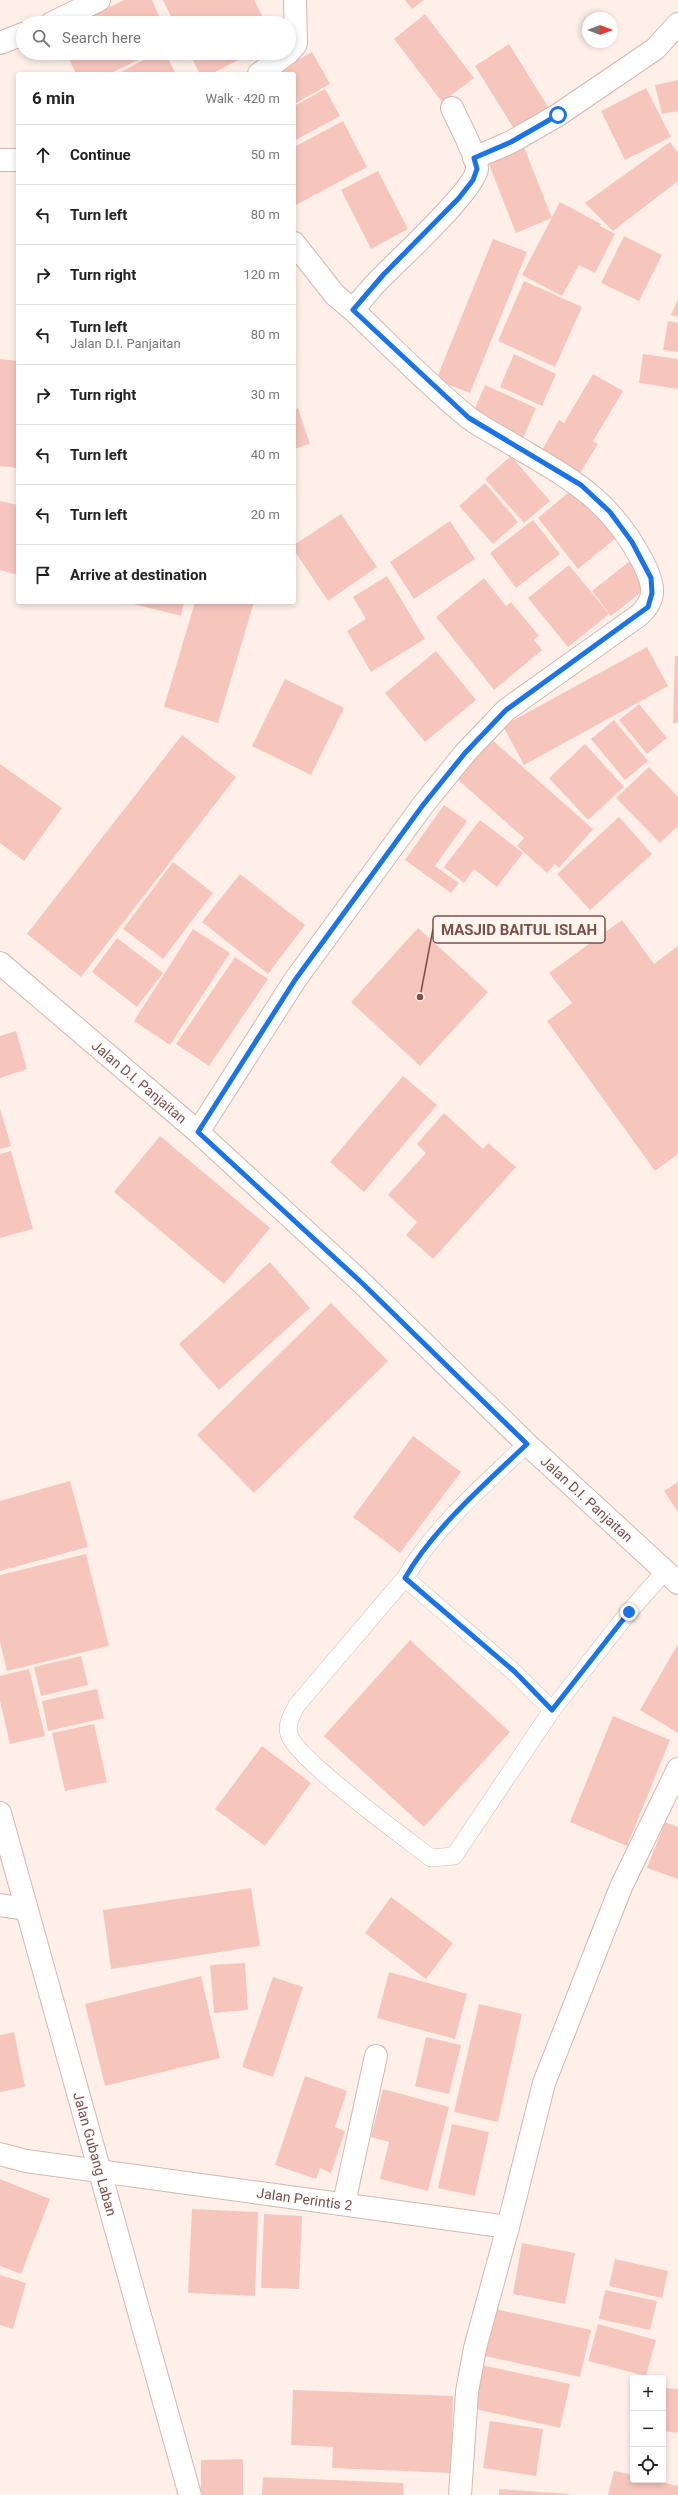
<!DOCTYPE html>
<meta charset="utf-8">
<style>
body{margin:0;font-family:Roboto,sans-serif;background:#f2f2f2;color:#222}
.controls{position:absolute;right:12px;bottom:12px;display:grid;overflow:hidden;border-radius:4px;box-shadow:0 2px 6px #0003}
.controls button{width:36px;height:36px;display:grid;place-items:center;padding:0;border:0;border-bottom:1px solid #e0e0e0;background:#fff;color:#222;font:20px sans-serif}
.compass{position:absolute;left:582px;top:12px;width:36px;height:36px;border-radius:50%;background:#fff;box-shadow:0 2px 6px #0003;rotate:90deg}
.stop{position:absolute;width:12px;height:12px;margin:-9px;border:3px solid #1a73e8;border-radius:50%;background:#fff}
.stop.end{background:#1a73e8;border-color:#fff;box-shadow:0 1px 4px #0008}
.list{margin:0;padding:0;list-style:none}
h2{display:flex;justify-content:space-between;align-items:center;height:52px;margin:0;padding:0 16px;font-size:17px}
h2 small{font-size:13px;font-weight:400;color:#767676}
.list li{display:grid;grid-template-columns:26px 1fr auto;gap:12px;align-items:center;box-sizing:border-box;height:60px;padding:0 16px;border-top:1px solid #e0e0e0}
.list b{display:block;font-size:15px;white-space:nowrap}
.list p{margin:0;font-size:13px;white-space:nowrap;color:#767676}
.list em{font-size:13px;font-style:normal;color:#767676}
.icon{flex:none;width:22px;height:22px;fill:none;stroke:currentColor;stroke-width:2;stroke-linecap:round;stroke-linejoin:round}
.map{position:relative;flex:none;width:678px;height:2495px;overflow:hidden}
.search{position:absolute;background:#fff;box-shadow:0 2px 6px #0003;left:16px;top:16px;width:280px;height:44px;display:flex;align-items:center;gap:10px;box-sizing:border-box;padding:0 14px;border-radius:22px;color:#767676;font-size:15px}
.panel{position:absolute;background:#fff;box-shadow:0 2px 6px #0003;left:16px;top:72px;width:280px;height:532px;border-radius:4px}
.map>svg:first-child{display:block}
.building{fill:#f6c6bd}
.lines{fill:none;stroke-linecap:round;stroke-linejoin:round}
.service-casing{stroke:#d4b6af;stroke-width:18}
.minor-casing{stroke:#d4b6af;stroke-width:24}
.tertiary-casing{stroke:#d4b6af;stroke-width:24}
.service{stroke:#fff;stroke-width:17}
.minor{stroke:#fff;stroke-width:22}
.tertiary{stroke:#fff;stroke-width:22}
.route{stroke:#1a73e8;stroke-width:5}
.labels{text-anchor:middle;stroke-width:3.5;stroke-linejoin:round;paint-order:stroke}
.street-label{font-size:14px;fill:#7b4f49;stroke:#fff5f0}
.leader{fill:none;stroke:#7b4f49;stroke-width:1.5}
.callout-dot{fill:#7b4f49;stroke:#fff5f0;stroke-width:1.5}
.callout{fill:#fff5f0;stroke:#7b4f49;stroke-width:1.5}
.callout-label{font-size:15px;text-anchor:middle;font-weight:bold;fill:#7b4f49}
</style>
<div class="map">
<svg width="678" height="2495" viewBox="0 0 678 2495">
<rect width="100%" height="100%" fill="#fef0e8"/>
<!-- building -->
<path class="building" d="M124,0h28l10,23h-85z
M163,0h91l12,23h-92z
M405,0h19l-12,9z
M425,14l49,64 -32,24 -48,-63z
M509,44l41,66 -34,22 -41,-66z
M312,52l18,32 -36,20v-30h-21z
M66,53h87l-44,21h-33z
M157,53h8l11,21h-59z
M189,53h63l-41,21h-11z
M678,80v31l-16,3 -7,-29z
M646,88l25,49 -46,23 -24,-49z
M325,89l15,27 -46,25v-35z
M343,121l24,46 -71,38 -2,-4v-54z
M522,142l30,76 -36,15 -30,-76z
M670,142l8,11v28l-65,50 -28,-28z
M378,171l30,58 -37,20 -30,-59z
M560,202l41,22 -1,2 15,8 -20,39 -16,-8 -17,31 -40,-21z
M624,236l38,19 -23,46 -38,-18z
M493,239l34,13 -57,141 -34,-13z
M524,281l58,26 -27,60 -57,-26z
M678,299v18l-7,-2z
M668,321l10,2v29l-15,-2z
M514,354l42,20 -14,32 -42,-19z
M643,354l35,5v30l-39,-6z
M0,359l18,2v107l-18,-2z
M593,374l30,17 -30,50 5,3 -18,29 -38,-23 17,-30 5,3z
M485,385l51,23 -13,30 -51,-23z
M298,408l12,36 -16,5v-39z
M511,456l39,45 -26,22 -39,-44z
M485,483l33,39 -25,22 -34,-38z
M575,487l41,51 -38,31 -40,-51z
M0,501l18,4v70l-18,-5z
M341,514l36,53 -49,34 -34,-51v-5z
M533,520l27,34 -44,34 -26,-35z
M450,521l25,38 -61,40 -24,-37z
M630,561l20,24 -39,31 -19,-25z
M569,565l40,49 -41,33 -40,-49z
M387,576l38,63 -54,33 -24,-41 19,-12 -13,-22z
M484,578l22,28 5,-4 28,34 -5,4 8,10 -48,40 -58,-73z
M126,602h58l-3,14z
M195,602h59l-36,121 -54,-16z
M647,647l21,39 -144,79 -21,-39z
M436,651l40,49 -51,42 -40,-49z
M675,656h3v67h-5z
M285,679l59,29 -33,67 -59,-29z
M639,704l28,34 -20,16 -28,-34z
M614,720l34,41 -23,19 -34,-41z
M182,735l54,42 -155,200 -54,-43z
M490,738l103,91 -34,39 -4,-4 -8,9 -30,-27 7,-8 -68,-60z
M585,744l39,43 -36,33 -39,-42z
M0,764l62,44 -38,53 -24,-18z
M649,767l29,30v29l-18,17 -44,-45z
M444,805l23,16 -32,45 24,17 -8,10 -46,-33z
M619,817l33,37 -62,56 -33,-36z
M480,820l43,33 -26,34 -23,-18 -10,14 -20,-16z
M173,862l40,31 -50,66 -40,-30z
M240,874l65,51 -37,49 -66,-52z
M622,920l32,44 24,-18v208l-23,17 -108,-150 25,-18 -23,-30z
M418,928l70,64 -68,74 -69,-64z
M193,929l37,24 -60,92 -36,-24z
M117,938l46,35 -26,34 -45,-35z
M235,957l33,22 -59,87 -33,-22z
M16,1031l11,38 -27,9v-42z
M403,1076l34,29 -73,87 -34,-30z
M0,1109l11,37 -11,3z
M444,1113l39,36 5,-6 28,24 -83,92 -27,-24 11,-13 -29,-27 38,-42 -9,-9z
M160,1136l110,92 -46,56 -110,-92z
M11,1151l22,78 -33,9v-84z
M270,1262l40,46 -91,82 -40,-46z
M331,1303l57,58 -134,132 -57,-58z
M413,1436l48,36 -61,81 -47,-36z
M70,1481l18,66 -88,24v-70z
M678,1482v30l-14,-21z
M86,1554l23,92 -102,25 -7,-29v-67z
M410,1640l100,92 -86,95 -100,-91z
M678,1644v89l-38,-23z
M81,1656l7,29 -47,11 -7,-29z
M29,1669l16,67 -35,8 -10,-43v-25z
M97,1689l7,29 -56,13 -6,-30z
M613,1716l57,24 -43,106 -57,-24z
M94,1724l13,58 -42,9 -13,-58z
M262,1746l49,37 -46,63 -50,-37z
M665,1822l13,5v52l-31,-11z
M251,1888l9,58 -149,23 -8,-59z
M391,1897l62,46 -27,36 -61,-46z
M245,1963l3,47 -34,3 -4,-48z
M389,1972l78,22 -12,45 -78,-21z
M201,1976l19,82 -115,28 -20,-82z
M273,1977l30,10 -30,90 -31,-10z
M479,2004l43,10 -24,108 -44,-10z
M14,2032l11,55 -25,5v-57z
M426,2037l35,8 -12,49 -34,-8z
M305,2076l42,15 -12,36 10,4 -14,42 -11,-5 -4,11 -41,-14z
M383,2089l66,18 -21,84 -48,-12 9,-37 -18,-5z
M452,2124l37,8 -14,64 -37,-8z
M0,2179l50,20 -29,75 -21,-8z
M192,2209l66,3 -3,84 -67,-3z
M264,2214l38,2 -3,73 -38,-1z
M522,2243l53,10 -10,51 -52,-10z
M615,2259l53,12 -6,27 -53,-12z
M0,2275l26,8 -13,46 -13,-4z
M605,2290l52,11 -7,29 -51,-11z
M491,2308l100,22 -11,47 -99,-22z
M598,2324l58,16 -10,36 -58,-15z
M481,2365l89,19 -10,44 -89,-20z
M663,2388l15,1v44l-15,-2z
M293,2390l160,6 -2,77 -119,-5 1,-21 -42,-2z
M490,2421l53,8 -7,47 -53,-8z
M243,2459v36h-42v-35z
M614,2471l19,4v5h19l26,6v9h-70z
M263,2477l140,6v12h-141z
M499,2489l71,5 -1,1h-70z"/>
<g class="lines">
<!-- service casing -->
<g class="service-casing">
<path id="service" d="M527,1444c-42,40 -93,84 -122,134l110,95 37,37 77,-98 36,-41
M405,1578l-108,127c-5,10 -11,19 -8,29 6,24 116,104 142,124l23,-2 98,-146"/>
</g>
<!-- minor casing -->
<g class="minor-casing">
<g id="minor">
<path d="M52,23l47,-23"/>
<path d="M0,43l23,-9"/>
<path d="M289,52l7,-8 -1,-44"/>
<path d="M259,74l29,-21"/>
<path d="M474,158l37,-16 47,-27 97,-66 23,-25"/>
<path d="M0,160h18"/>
<path d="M294,243l41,52 18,15"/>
<path d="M198,1132l97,-152 128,-175 42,-52 41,-43 132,-94c20,-17 16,-32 5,-54 -34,-65 -73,-83 -133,-119 -13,-8 -29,-16 -41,-25 -41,-33 -78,-72 -116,-108 10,-12 20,-25 32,-36 17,-17 90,-85 92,-105 1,-10 -20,-50 -25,-61"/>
<path id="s1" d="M0,1813l190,682"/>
<path d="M0,1905l26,4"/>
<path id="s2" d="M0,2154l26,7 482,66"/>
<path d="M344,2203l32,-147"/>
<path d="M460,2495l7,-103 8,-44 33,-121 36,-144 77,-196 57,-118"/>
</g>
</g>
<!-- tertiary casing -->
<g class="tertiary-casing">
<g id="tertiary">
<path id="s3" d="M0,963l198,169 164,151 165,161 151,139"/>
</g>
</g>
<!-- service -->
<use href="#service" class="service"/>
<!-- minor -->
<use href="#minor" class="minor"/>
<!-- tertiary -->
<use href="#tertiary" class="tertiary"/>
</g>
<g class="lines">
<!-- route -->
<path class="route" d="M558,115l-47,27 -37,16 3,11 -4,11 -14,18 -75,76 -31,36 116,108 112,67 29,27 22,30 19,36 1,15 -4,14 -142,103 -41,43 -42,52 -128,175 -97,152 164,151 165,161c-41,39 -94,85 -122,134l110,94 37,38 77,-98"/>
</g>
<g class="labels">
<!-- street labels -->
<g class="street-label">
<text dy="5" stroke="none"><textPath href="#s3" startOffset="183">Jalan D.I. Panjaitan</textPath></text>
<text dy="5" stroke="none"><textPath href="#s3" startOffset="795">Jalan D.I. Panjaitan</textPath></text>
<text dy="5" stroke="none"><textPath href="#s1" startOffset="354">Jalan Gubang Laban</textPath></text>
<text dy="5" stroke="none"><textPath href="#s2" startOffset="308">Jalan Perintis 2</textPath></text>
</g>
</g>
<!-- callouts -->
<path class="leader" d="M420 997L433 929"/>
<circle class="callout-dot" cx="420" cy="997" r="4"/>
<rect class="callout" x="433" y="916" width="172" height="27" rx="4"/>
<g class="callout-label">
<text x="519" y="935">MASJID BAITUL ISLAH</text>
</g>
</svg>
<div class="controls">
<button>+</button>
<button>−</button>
<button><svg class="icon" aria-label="locate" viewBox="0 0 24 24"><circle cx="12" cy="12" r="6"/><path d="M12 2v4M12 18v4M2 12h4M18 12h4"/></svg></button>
</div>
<svg class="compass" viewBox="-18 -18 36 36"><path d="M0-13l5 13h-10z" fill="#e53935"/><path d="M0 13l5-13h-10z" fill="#767676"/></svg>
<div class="stop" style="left:558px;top:115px"></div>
<div class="stop end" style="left:629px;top:1612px"></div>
<div class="search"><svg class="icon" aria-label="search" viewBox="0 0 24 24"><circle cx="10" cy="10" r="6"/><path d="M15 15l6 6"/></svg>Search here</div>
<section class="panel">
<h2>6 min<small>Walk · 420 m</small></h2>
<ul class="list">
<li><svg class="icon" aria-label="ahead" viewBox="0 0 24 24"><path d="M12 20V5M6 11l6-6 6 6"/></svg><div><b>Continue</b></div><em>50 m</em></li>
<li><svg class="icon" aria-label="left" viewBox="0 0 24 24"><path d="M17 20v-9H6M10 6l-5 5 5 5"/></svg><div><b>Turn left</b></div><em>80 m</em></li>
<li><svg class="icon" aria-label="right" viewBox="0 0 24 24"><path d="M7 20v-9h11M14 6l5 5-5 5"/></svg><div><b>Turn right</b></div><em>120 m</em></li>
<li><svg class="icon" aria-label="left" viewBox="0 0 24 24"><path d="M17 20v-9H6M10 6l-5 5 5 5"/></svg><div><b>Turn left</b><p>Jalan D.I. Panjaitan</p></div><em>80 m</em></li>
<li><svg class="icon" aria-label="right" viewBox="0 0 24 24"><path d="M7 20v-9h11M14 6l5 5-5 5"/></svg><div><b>Turn right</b></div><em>30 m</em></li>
<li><svg class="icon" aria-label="left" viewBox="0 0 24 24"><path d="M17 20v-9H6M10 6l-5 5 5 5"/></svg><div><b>Turn left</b></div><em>40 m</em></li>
<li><svg class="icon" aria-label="left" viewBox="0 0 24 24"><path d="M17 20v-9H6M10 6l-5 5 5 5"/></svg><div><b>Turn left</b></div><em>20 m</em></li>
<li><svg class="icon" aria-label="arrive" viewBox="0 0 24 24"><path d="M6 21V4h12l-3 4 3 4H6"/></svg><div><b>Arrive at destination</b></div></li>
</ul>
</section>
</div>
